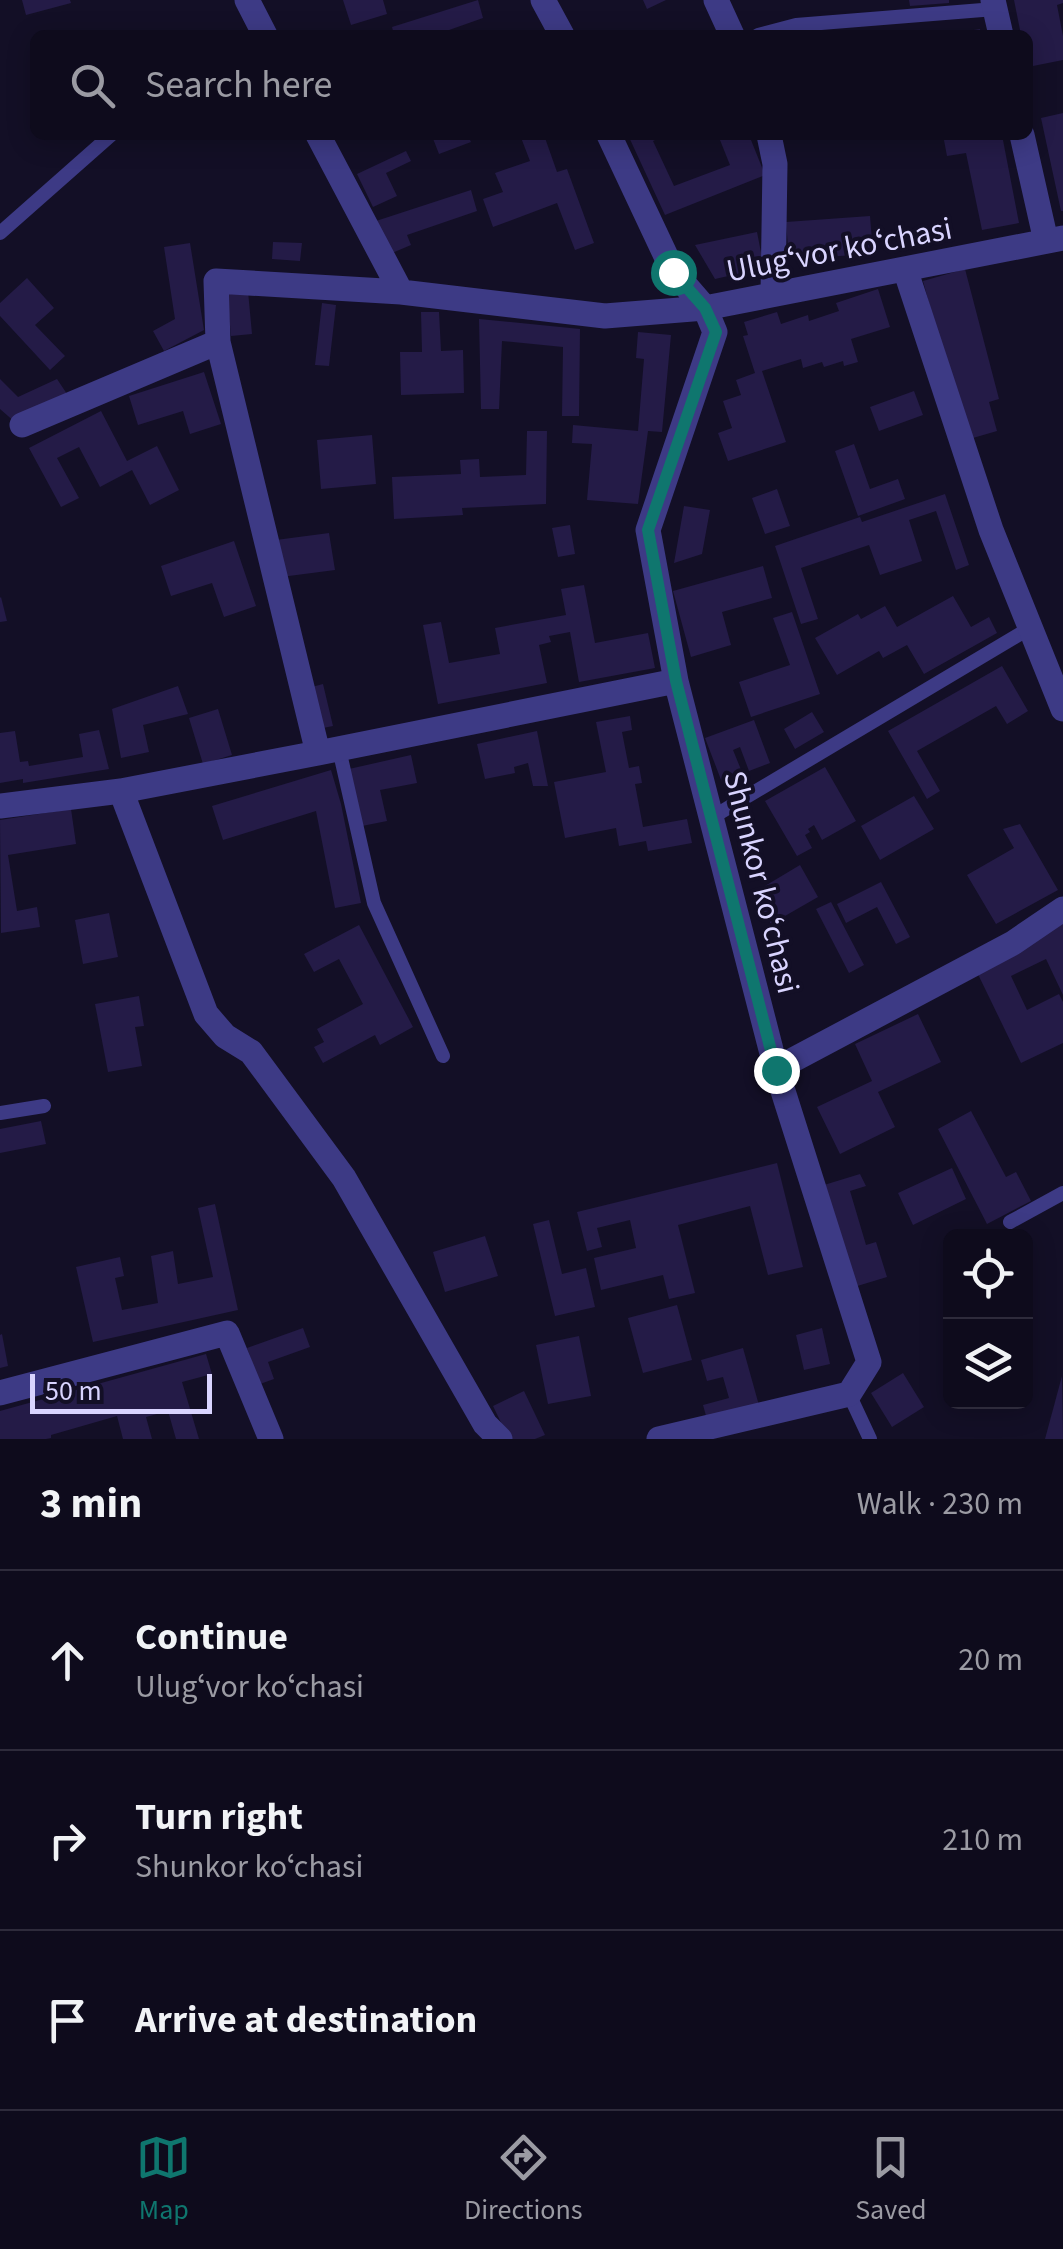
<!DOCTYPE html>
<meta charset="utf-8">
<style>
body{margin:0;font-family:"Source Sans 3",sans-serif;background:#1c1929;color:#f1f3f6}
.controls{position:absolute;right:30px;bottom:30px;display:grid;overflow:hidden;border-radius:15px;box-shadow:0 5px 25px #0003}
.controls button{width:90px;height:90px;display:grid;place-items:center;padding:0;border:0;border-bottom:2px solid #2e2b3b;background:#0e0b1c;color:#f1f3f6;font:50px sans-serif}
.scale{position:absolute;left:30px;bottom:25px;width:182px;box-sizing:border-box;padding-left:10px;border:5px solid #d9d4ff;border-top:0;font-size:28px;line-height:35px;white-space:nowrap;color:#d9d4ff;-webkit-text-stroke:8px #130f26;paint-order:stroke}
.stop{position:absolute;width:30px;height:30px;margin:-22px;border:8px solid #0f766e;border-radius:50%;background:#fff}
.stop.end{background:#0f766e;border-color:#fff;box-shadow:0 2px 10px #0008}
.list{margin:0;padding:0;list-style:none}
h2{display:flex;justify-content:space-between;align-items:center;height:130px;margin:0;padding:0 40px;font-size:42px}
h2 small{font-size:32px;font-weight:400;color:#9b9ba3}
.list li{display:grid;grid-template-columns:65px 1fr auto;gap:30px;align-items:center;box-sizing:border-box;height:180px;padding:0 40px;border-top:2px solid #2e2b3b}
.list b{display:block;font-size:38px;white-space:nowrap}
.list p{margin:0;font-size:32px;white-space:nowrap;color:#9b9ba3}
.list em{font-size:32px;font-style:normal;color:#9b9ba3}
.icon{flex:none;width:55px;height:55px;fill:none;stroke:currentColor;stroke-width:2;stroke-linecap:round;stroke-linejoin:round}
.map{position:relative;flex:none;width:1063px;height:1439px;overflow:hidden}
.search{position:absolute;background:#0e0b1c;box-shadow:0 5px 25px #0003;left:30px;right:30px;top:30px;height:110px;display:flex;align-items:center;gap:25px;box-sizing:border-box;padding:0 35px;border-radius:15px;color:#9b9ba3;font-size:38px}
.sheet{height:670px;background:#0e0b1c}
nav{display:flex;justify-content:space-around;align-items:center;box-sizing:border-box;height:140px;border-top:2px solid #2e2b3b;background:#0e0b1c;font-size:28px;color:#9b9ba3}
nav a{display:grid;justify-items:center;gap:5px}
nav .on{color:#0f766e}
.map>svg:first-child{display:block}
.building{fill:#241b47}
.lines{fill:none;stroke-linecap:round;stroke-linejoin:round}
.service{stroke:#3d3a85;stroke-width:14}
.minor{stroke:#3d3a85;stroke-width:25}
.route{stroke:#0f766e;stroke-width:12}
.labels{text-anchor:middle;stroke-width:8;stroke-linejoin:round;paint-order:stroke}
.street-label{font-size:32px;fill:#d9d4ff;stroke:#130f26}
</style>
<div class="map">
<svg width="1063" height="1439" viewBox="0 0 1063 1439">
<rect width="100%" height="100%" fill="#130f26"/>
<!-- building -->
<path class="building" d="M22,0h48l1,3 -45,12z
M343,0h40l4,14 -36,11z
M478,0l5,18 -48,17h-41l-2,-8z
M643,0h23l-19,9z
M909,0h40v3l-39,3z
M1014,0h49v3l-6,2 6,31v24l-35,7v-32h-7z
M980,29l1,6h-26v-2z
M1063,113v98h-2l-20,-93z
M475,135l-6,3 2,4 -32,12 -7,-18z
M520,135h24l13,37 10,-3 27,74 -19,7 -18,-47 -64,24 -10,-28 20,-7 -8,-19 35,-12z
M628,135h37l-12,6 21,45 56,-21 -12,-30h31l16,40 -100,40z
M943,135h59l17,88 -37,7 -16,-77 -19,3z
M406,151l5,10 -25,12 11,23 -24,11 -16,-33z
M471,190l6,21 -70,24 4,10 -19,8 -16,-32z
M870,216l3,38 -84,5 -3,-37z
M757,232l7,36 -49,11 -20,-34z
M273,242l29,1 -2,18 -28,-2z
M190,243l14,87 -40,21 -11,-20 22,-12 -11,-72z
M965,269l34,130 -10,3 8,29 -31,9 -43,-159z
M27,278l27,30 -19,17 30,31 -15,14 -50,-54v-13z
M878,289l12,38 -39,12 7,23 -14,4 -1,-5 -19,6 -2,-5 -19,6 -2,-9 -39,12 24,71 -58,19 -10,-28 14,-5 -9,-27 18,-6 -5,-15 19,-7 -12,-37 5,-1 -4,-13 33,-10 4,12 27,-9 1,6 30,-10 -3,-8z
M248,291l4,43 -21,2 -4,-43z
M322,303l14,2 -7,61 -14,-1z
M421,312h18l2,39 22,-1 1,43 -63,2 -1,-43h22z
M479,319l101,10 -1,87h-17l1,-69 -61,-6 -3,68h-18z
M638,332l33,3 -9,97 -14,-1 -10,73 -51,-4 5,-56 -20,-1 1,-18 65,6 6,-72 -8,-1z
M204,372l17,52 -31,10 -7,-23 -45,14 -9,-29z
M0,379l18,18 39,-18 12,18 -53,26 -16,-14z
M914,391l9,24 -44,16 -9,-24z
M101,411l26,50 30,-15 22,44 -29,15 -18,-35 -32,17 -21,-40 -22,11 22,40 -18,9 -32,-59z
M527,431h20l-1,73 -84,4 1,7 -69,4 -2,-42 69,-3 -1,-14 19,-1 1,18 46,-2z
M372,435l4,49 -55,5 -4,-49z
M854,444l16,45 28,-10 7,20 -47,17 -23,-65z
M777,489l13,37 -25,8 -13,-36z
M945,494l24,71 -13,5 -20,-59 -27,9 13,41 -42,14 -11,-30 -68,23 17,51 -17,5 -26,-78 85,-29 2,5z
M684,506l26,4 -8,44 -28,9z
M570,525l5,29 -17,3 -6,-29z
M329,533l6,37 -54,7 -5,-37z
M234,541l22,65 -32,11 -12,-34 -41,13 -10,-30z
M763,566l9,32 -50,14 9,33 -40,12 -18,-66z
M584,585l11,58 53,-10 7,35 -76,14 -9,-50 -21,4 2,6 -12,3 8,38 -109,21 -15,-79 18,-3 8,41 51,-9 -5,-26 71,-13 -5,-26z
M953,596l18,31 18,-10 8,16 -73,41 -17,-29 -24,13 -4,-7 -42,24 -22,-37 43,-24 3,5 24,-13 12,21z
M1,597l6,24 -7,1v-24z
M792,612l28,82 -69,23 -12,-35 51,-17 -17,-47z
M1002,666l26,45 -21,13 -11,-18 -79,45 23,40 -13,8 -39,-68z
M323,684l10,42 -15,3 -10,-41z
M178,686l10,28 -45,11 6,27 -28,6 -9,-49z
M218,709l14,46 -29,9 -14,-46z
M812,712l12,20 -29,17 -11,-20z
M630,716l2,14 -10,2 7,36 10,-2 3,17 -7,1 8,43 44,-8 5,24 -44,8 -2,-10 -27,5 -3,-18 -51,10 -11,-56 52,-10 -10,-50z
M754,720l16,43 -21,8 -9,-24 -7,3 11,27 -21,8 -18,-47z
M99,730l10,39 -86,14v-4l-23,4v-50l15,-2 5,31 8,-1 1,5 54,-9 -4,-23z
M537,731l11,55h-15l-5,-23 -14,4 1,6 -30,6 -8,-35z
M411,755l6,28 -37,7 7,31 -25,5 -13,-57z
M825,767l31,54 -34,19 -8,-15 -6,4 2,3 -5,3 7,13 -15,8 -32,-55z
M331,770l10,34 20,99 -26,5 -19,-97 -93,29 -11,-34z
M914,796l20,33 -54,31 -19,-34z
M71,809l5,35 -68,11 9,56 20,-4 3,20 -39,6 -1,-113z
M1020,824l38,66 -62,34 -29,-49 47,-27 -11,-19z
M800,865l18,32 -47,27 -18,-31z
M881,882l29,55 -14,7 -19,-37 -31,16 -9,-19z
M831,902l33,63 -15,8 -33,-64z
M109,913l9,44 -35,7 -8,-44z
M1063,922v73l-17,-36 -35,17 16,34 32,-16 4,8v41l-42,20 -47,-97z
M359,925l54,102 -33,18 -5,-10 -52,28 -9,-16 10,-5 -7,-13 46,-25 -24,-45 -25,13 -10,-18z
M139,996l5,30 -9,1 7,39 -34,6 -13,-68z
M918,1014l23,48 -63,30 17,35 -55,27 -23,-47 55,-26 -17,-37z
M971,1111l35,66 10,-5 15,29 -44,23 -49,-95z
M41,1121l5,23 -46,9v-24z
M777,1163l26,104 -35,8 -18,-69 -72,19 17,68 -26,6 -6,-24 -62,15 -7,-32 42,-10 -6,-28 -33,8 5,19 -15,4 -10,-39z
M952,1168l14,31 -53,26 -15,-32z
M860,1174l6,12 -16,5 16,54 10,-3 11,35 -33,10 -30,-102z
M215,1204l23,106 -145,32 -17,-75 44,-10 4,19 -9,2 7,32 36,-7 -7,-47 22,-5 5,33 35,-7 -15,-69z
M549,1220l13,54 24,-6 9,39 -40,9 -22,-92z
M485,1236l13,40 -53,16 -12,-40z
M677,1305l15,55 -49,13 -15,-55z
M303,1328l7,19 -42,15 6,17 -14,5 -13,-36z
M822,1328l8,36 -26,6 -8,-35z
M2,1334l6,32 -8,2v-33z
M579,1336l12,60 -43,8 -12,-59z
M743,1348l17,61 -52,14 -5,-18 26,-7 -6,-21 -16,4 -6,-21z
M206,1354l6,20 -30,8 17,57h-23l-8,-28 -22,6 6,22h-29l-6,-23 -66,19v3l-5,1h-46v-28z
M903,1373l21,34 -32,20 -21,-34z
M1062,1376l1,63h-18z
M524,1391l21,44 -10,4h-26l-16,-33z"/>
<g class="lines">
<!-- service -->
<path class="service" d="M758,35l38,-10 199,-16
M0,233l111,-98
M339,749l35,154 69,153
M711,818l319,-190
M0,1113l44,-7
M1010,1222l53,-29
M849,1394l21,45"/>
<!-- minor -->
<path class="minor" d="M247,0l18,35
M543,0l19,35
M716,0l16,35
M993,0l8,35
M318,135l83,157 204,24 100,-8 358,-70
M609,135l64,136 32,37 10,24 -67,198 28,151 100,388 93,293 -20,32 -190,45
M769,135l6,29 -2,130
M1022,135l24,106
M905,269l86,261 72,179
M22,425l196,-83 -2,-61 185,11
M318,753l358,-72
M121,791l85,223 19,22 26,16 93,126 141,246 15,15
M0,806l121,-15 197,-38 -100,-411
M776,1069l237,-126 50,-34
M0,1393l227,-60 44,106"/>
</g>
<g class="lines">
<!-- route -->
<path class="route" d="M673,272l32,36 11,24 -68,198 28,151 100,389"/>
</g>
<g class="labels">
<!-- street labels -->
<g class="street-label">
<text transform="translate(839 249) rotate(-11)" y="11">Ulugʻvor koʻchasi</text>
<text transform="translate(762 882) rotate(76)" y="11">Shunkor koʻchasi</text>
</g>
</g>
</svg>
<div class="controls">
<button><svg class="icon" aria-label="locate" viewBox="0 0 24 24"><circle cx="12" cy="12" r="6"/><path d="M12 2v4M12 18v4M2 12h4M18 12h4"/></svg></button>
<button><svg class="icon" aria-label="layers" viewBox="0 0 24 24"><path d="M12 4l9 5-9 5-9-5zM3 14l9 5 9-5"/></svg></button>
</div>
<div class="scale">50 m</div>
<div class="stop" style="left:673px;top:272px"></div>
<div class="stop end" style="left:776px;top:1070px"></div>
<div class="search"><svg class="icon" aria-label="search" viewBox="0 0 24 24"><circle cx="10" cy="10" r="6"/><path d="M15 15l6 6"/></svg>Search here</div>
</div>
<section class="sheet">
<h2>3 min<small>Walk · 230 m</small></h2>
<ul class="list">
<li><svg class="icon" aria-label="ahead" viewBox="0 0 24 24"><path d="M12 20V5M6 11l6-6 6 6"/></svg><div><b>Continue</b><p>Ulugʻvor koʻchasi</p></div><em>20 m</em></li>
<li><svg class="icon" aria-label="right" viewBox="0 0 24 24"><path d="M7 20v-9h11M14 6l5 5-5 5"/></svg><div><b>Turn right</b><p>Shunkor koʻchasi</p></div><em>210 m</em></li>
<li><svg class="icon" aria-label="arrive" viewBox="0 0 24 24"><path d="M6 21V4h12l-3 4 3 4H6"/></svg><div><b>Arrive at destination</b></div></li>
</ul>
</section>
<nav>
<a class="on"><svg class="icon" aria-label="map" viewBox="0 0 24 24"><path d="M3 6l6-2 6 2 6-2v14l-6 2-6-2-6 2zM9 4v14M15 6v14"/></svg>Map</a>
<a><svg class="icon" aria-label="directions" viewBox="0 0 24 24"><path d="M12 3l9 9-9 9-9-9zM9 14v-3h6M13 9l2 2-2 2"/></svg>Directions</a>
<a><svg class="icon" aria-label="saved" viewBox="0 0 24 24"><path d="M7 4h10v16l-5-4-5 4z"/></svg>Saved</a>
</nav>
